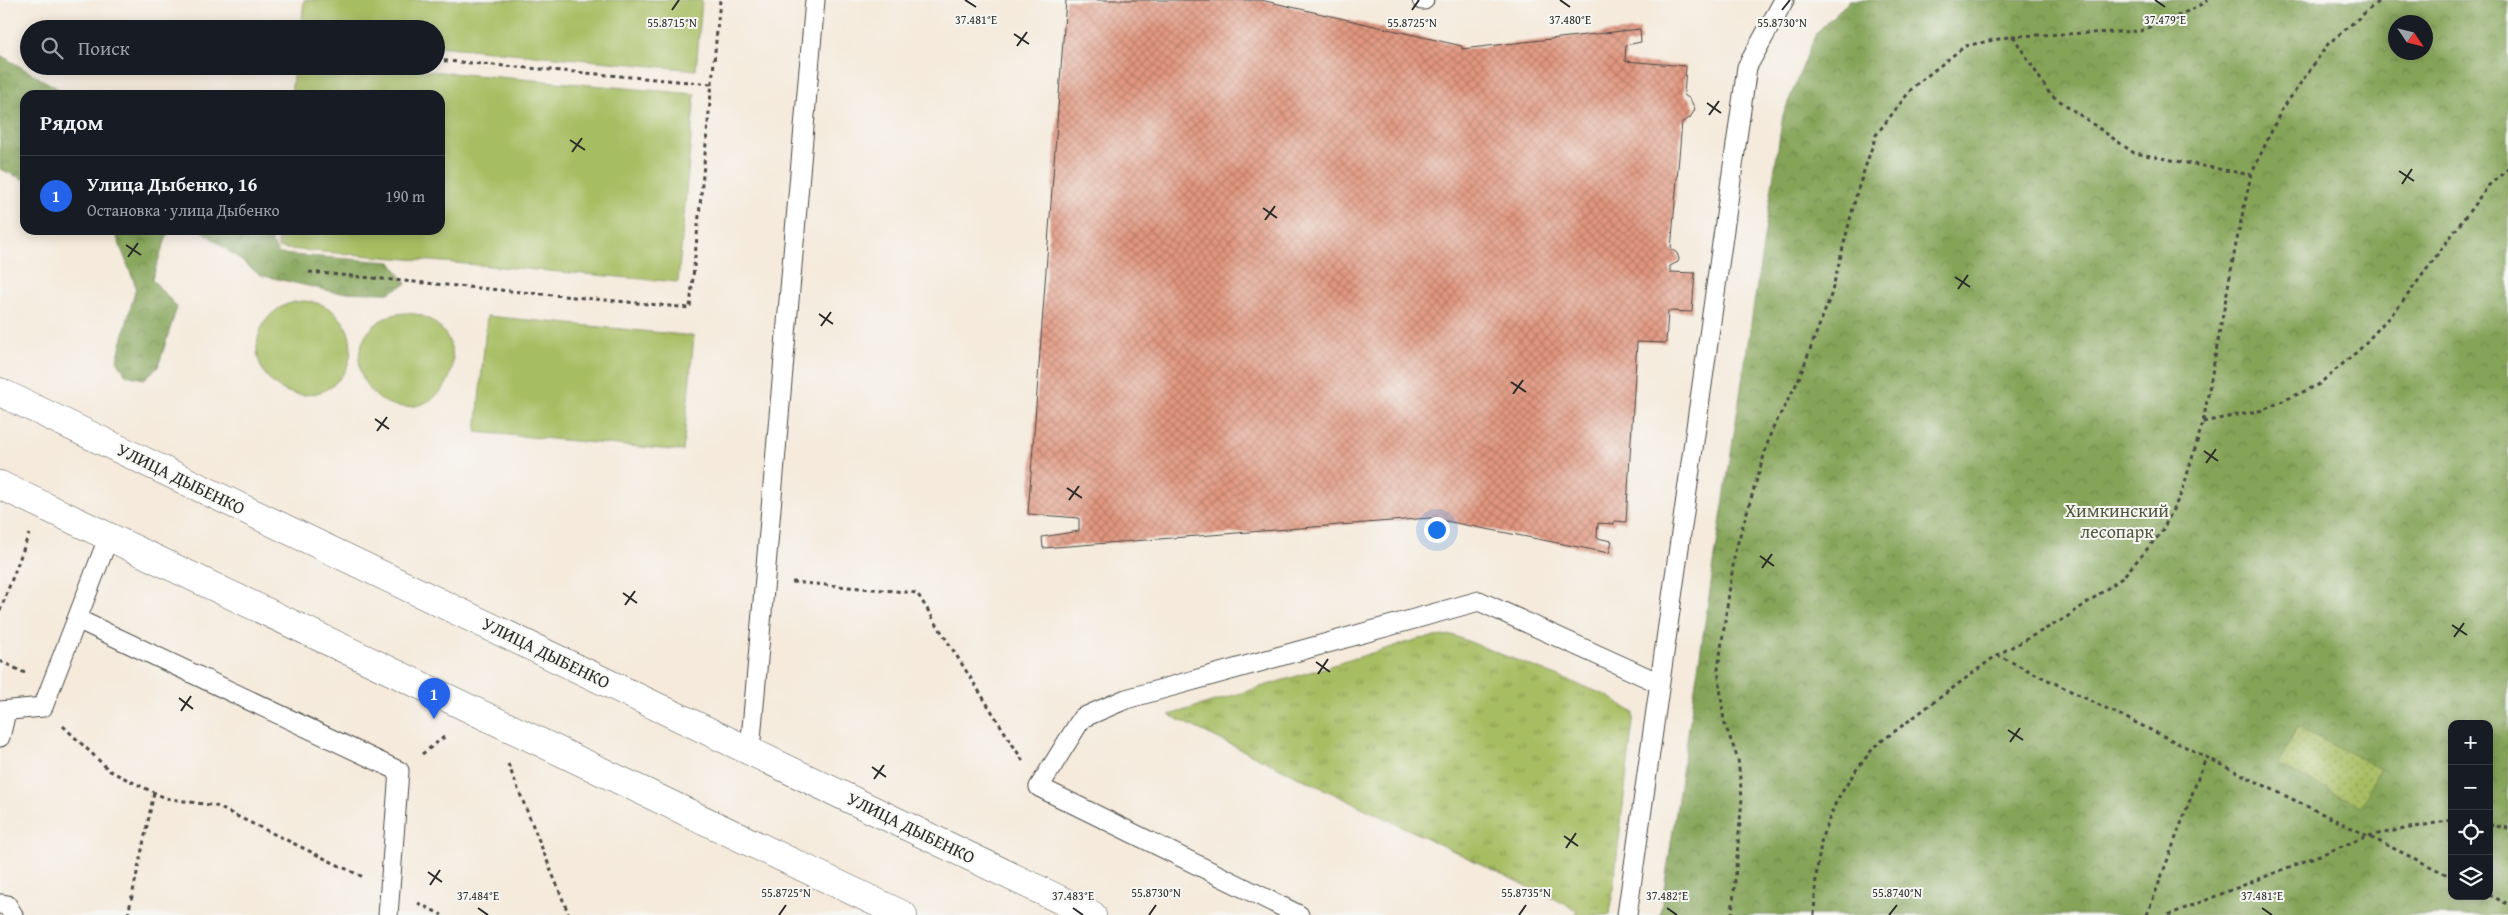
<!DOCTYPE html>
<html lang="ru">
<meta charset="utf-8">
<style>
body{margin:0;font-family:"Gentium Book Plus",serif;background:#20242c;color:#f1f3f6}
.controls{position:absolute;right:15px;bottom:15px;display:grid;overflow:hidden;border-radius:10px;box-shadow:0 2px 12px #0003}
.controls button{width:45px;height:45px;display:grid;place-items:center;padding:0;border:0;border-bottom:1px solid #363941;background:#171b24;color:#f1f3f6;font:25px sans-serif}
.compass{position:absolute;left:2388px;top:15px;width:45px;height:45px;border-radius:50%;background:#171b24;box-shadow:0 2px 12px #0003;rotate:125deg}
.you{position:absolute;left:1436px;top:529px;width:18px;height:18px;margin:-12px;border:4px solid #fff;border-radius:50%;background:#1a73e8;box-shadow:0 0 0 8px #1a73e833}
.badge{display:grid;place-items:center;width:32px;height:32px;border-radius:50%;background:#2563eb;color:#fff;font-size:16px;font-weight:700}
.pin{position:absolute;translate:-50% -41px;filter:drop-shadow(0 1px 2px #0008)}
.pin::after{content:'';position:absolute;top:26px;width:18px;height:15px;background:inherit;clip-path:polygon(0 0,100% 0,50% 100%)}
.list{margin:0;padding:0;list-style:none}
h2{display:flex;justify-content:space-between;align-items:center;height:65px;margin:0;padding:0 20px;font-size:21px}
h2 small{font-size:16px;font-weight:400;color:#9ea1a6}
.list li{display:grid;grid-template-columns:32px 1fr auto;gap:15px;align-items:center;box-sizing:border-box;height:80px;padding:0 20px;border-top:1px solid #363941}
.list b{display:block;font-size:19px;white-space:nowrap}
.list p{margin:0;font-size:16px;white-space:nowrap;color:#9ea1a6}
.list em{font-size:16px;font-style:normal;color:#9ea1a6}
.icon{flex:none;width:28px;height:28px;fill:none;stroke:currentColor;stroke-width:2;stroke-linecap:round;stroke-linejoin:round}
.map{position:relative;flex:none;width:2508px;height:915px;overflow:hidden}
.search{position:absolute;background:#171b24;box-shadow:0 2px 12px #0003;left:20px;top:20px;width:425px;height:55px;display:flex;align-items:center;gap:12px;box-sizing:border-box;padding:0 18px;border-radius:28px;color:#9ea1a6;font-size:19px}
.panel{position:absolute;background:#171b24;box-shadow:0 2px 12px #0003;left:20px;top:90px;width:425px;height:145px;border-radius:15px}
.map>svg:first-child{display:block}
.grass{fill:url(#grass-tufts);stroke:#697446}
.forest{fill:url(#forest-crowns);stroke:#586842;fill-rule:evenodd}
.park{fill:url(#park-dots);stroke:#697446}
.pitch{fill:#a7bd62;stroke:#697446}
.building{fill:url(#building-cross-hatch)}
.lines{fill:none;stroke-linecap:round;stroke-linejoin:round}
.lane-casing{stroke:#494845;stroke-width:21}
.secondary-casing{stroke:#494845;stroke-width:29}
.path{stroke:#494845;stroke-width:3;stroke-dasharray:4 4;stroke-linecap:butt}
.lane{stroke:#fff;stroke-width:19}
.secondary{stroke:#fff;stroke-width:28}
.ticks{fill:none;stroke:#2b2b2b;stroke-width:2}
.labels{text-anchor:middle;stroke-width:4;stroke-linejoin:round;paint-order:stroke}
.street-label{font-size:18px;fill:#2b2b2b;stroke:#f6f6f2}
.park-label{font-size:18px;fill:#50573c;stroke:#f6f6f2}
.ticks-label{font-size:12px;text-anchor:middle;fill:#2b2b2b;stroke:#f6f6f2;stroke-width:4;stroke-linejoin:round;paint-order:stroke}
</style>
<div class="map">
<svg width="2508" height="915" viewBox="0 0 2508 915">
<defs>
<pattern id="grass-tufts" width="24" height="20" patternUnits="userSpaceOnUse" patternTransform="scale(1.25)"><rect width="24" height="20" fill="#a7bd62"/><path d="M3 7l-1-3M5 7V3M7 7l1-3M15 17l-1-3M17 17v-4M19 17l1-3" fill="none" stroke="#889a51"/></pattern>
<pattern id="forest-crowns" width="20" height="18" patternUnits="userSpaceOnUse" patternTransform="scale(1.25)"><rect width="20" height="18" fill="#85a458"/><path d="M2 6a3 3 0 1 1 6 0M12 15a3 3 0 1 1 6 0" fill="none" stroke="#6d8649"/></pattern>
<pattern id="park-dots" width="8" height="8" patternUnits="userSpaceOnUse" patternTransform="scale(1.25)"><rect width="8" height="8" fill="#a7bd62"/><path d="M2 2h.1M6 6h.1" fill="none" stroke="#889a51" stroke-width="1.8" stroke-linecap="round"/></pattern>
<pattern id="building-cross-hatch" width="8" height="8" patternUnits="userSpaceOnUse" patternTransform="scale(1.25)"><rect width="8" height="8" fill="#e2967f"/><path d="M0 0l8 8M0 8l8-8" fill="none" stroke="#b77b68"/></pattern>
</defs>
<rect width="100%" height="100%" fill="#f6f6f2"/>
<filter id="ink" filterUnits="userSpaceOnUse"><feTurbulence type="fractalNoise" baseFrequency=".02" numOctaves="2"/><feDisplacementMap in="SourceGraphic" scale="10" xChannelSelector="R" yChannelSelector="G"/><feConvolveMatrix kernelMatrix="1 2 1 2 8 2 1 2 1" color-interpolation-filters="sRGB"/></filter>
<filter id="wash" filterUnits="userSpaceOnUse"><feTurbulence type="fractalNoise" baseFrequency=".0096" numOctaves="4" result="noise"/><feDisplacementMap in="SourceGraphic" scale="20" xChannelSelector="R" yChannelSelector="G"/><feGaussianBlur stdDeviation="1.12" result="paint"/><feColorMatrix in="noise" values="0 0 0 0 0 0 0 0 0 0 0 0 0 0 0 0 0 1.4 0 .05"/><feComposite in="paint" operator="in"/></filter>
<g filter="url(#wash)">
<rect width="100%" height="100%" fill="#f5eadb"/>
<!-- grass -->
<path class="grass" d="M1452,635l156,61 26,17 -24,202h-34l1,-5 -408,-195 249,-76z"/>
<!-- forest -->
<path class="forest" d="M1850,0h658v915h-848l123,-800 33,-82zM2396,22h30v30h-30zM2452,724h37v172h-37z
M0,55l69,40h-44v85l-25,-11z
M108,230h61l-17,49 25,28 -19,60 -14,12 -18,-4 -9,-15 19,-73 -20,-52z
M201,230h63l15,24 112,8 15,22 -18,9 -54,-1 -74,-17z"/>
<!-- park -->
<path class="park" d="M2297,727l83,41 -19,38 -83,-41z"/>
<!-- pitch -->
<path class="pitch" d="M304,0h398l-6,70 -260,-24v-17h-135z
M294,66h77l324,28 -17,188 -400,-34 1,-18h161v-135h-149z
M257 348a47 47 0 1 1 94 0a47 47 0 1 1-94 0Z
M359 360a47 47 0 1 1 94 0a47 47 0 1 1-94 0Z
M487,316l207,20 -11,115 -207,-19z"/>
<g id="blocks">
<!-- building -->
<path class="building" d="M1066,0h195l201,46v3l178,-20 1,13 -15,3 -1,16 61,5 -2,29 6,4 5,10 -5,9 -8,4 -11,127 6,4 2,6 -1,3 -8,4v6l25,1 -3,39 -24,-1 -2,32 -29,-1 -11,180 -11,-1 -1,3 -16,-1 -1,15 15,3 -3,12 -179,-35 -387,30 -1,-11 37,-6v-13l-51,-4z"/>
</g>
</g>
<g filter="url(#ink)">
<use href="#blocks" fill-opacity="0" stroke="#494845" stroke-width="1"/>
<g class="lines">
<!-- lane casing -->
<g class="lane-casing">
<path id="lane" d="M1422,0h2
M77,619l322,152 -11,144
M0,711l43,-4 66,-171
M0,737l6,-25
M750,751l65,-751
M0,904l7,1 6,10
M1299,915l-260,-128 43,-69 44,-19 353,-98 180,82
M1627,915l120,-848 37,-67"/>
</g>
<!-- secondary casing -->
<g class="secondary-casing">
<path id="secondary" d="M0,392l1092,523
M0,485l903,430"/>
</g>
<!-- path -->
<path class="path" d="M2013,36l37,58 84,59 117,22
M436,60l276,24
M309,272l381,36 30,-308
M2203,422l60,-12 55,-25 41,-35 42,-46 87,-118 20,-17
M792,582l125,11 106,168
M0,611l29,-77
M1997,655l455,222
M0,661l25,12
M63,726l47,45 55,27 51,8 147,71
M422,754l25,-19
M508,764l61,151
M2489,825l19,3
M2489,895l19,9
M418,903l24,12
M128,915l26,-122
M1732,915l10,-117 -4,-39 -14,-37 -6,-53 17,-117 36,-120 27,-51 33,-86 26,-103 19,-57 37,-48 52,-41 48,-10 127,-5 53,-22 15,-9
M1814,915l2,-39 6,-39 14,-35 18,-29 21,-27 122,-91 67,-36 58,-41 39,-45 21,-41 21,-70 33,-178 15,-69 30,-64 47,-67 52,-44
M2147,915l59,-158
M2168,915l200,-79 84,-16"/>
<!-- lane -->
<use href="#lane" class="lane"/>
<!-- secondary -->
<use href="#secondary" class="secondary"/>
</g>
</g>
<!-- ticks -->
<path class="ticks" d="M965,0l11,7M1560,0l10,7M2155,0l10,7M672,10l7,-10M1412,10l7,-10M1782,10l8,-10M1014,34l15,10M1017,46l10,-14M1707,103l14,10M1709,115l10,-14M570,140l15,10M572,152l10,-14M2399,171l15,10M2402,184l10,-15M1263,208l14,10M1265,220l10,-14M126,245l15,10M128,257l10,-14M1955,277l15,10M1958,289l10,-14M819,314l14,10M821,326l10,-14M1511,382l15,10M1513,394l10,-14M375,419l14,10M377,431l10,-14M2204,451l14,10M2206,463l10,-14M1067,488l15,10M1069,500l10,-14M1760,556l14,10M1762,568l10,-14M623,593l14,10M625,605l10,-14M2452,625l15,10M2454,637l10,-14M1316,662l14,10M1318,674l10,-15M179,698l14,11M181,711l10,-15M2008,730l15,10M2010,742l10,-14M872,767l14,10M874,779l10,-14M1564,836l14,10M1566,848l10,-15M428,872l14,10M430,885l10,-15M478,908l10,7M1073,908l10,7M1667,908l10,7M2262,908l10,7M779,915l7,-10M1149,915l7,-10M1519,915l7,-10M1889,915l8,-10"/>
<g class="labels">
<!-- street labels -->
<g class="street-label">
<text transform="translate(181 479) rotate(26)" y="6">УЛИЦА ДЫБЕНКО</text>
<text transform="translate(546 653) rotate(26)" y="6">УЛИЦА ДЫБЕНКО</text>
<text transform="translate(911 828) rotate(26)" y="6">УЛИЦА ДЫБЕНКО</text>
</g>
<!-- park labels -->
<g class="park-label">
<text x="2117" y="517">Химкинский<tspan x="2117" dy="21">лесопарк</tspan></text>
</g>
</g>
<g class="ticks-label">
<text x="1570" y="24">37.480°E</text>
<text x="976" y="24">37.481°E</text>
<text x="2165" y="24">37.479°E</text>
<text x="672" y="27">55.8715°N</text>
<text x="1412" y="27">55.8725°N</text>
<text x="1782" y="27">55.8730°N</text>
<text x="786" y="897">55.8725°N</text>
<text x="1156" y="897">55.8730°N</text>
<text x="1526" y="897">55.8735°N</text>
<text x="1897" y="897">55.8740°N</text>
<text x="478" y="900">37.484°E</text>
<text x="1073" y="900">37.483°E</text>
<text x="1667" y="900">37.482°E</text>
<text x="2262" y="900">37.481°E</text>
</g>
</svg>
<div class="controls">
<button>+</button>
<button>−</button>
<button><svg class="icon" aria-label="locate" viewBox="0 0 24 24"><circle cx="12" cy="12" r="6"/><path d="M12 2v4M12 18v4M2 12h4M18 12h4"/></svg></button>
<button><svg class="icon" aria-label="layers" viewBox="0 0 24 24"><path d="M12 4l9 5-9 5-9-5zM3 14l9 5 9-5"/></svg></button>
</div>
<svg class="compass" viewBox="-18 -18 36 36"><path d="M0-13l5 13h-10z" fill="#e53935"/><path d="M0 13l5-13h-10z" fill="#9ea1a6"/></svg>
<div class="you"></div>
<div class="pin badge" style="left:434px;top:719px">1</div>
<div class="search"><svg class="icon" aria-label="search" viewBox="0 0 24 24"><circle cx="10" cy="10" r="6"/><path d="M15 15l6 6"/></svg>Поиск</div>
<section class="panel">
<h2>Рядом<small></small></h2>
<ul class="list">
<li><span class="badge">1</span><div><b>Улица Дыбенко, 16</b><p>Остановка · улица Дыбенко</p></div><em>190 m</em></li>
</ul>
</section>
</div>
